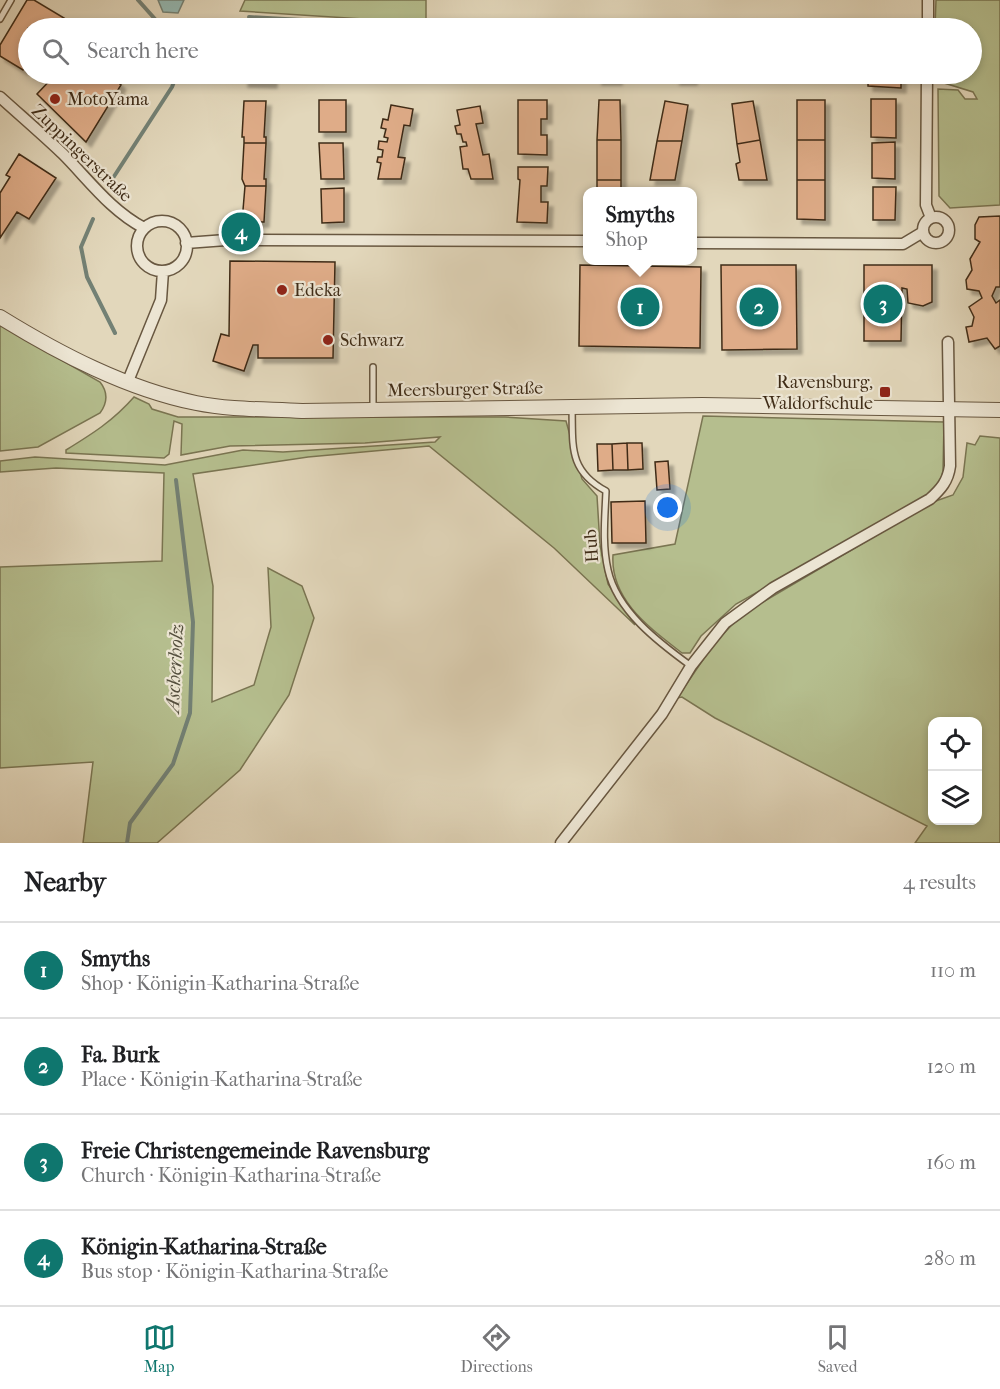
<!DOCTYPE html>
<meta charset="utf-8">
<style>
body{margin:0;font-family:"IM FELL French Canon",serif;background:#f2f2f2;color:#202124}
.controls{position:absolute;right:18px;bottom:18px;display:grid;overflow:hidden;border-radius:12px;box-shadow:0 3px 9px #0003}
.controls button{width:54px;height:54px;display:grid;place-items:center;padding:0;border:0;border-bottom:2px solid #e0e0e0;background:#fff;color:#202124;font:30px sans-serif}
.you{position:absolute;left:668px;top:508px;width:21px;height:21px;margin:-15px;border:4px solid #fff;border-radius:50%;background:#1a73e8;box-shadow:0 0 0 9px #1a73e833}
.badge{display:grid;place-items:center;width:39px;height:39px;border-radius:50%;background:#0f766e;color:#fff;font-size:20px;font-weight:700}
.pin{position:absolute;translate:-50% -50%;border:3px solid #fff;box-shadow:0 2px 6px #0006}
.popup{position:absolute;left:583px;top:187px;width:114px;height:78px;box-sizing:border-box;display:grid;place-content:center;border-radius:12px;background:#fff;filter:drop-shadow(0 2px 4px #0005);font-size:20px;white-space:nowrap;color:#757577}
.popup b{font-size:22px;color:#202124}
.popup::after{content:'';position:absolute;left:50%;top:100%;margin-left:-12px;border:12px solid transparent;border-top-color:#fff}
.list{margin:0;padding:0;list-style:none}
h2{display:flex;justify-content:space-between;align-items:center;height:78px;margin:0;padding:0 24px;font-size:26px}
h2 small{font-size:20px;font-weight:400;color:#757577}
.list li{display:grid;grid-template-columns:39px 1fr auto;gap:18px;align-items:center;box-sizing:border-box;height:96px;padding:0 24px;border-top:2px solid #e0e0e0}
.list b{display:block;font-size:22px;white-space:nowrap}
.list p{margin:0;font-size:20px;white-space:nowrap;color:#757577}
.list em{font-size:20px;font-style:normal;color:#757577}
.icon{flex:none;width:33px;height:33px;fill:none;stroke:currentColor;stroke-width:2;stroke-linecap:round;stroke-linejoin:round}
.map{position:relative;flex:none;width:1000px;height:843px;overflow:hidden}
.search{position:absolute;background:#fff;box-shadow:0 3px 9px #0003;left:18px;right:18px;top:18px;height:66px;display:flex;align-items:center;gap:15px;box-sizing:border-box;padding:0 21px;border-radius:33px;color:#757577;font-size:22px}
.sheet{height:462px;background:#fff}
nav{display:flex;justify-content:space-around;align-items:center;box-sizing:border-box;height:84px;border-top:2px solid #e0e0e0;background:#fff;font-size:16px;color:#757577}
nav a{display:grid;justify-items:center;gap:3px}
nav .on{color:#0f766e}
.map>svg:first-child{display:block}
.green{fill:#b5be8e;stroke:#7a7552;stroke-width:1.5;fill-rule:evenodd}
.water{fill:#95b9b3;stroke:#738175;stroke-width:1.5}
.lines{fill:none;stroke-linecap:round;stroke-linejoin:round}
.stream{stroke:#738175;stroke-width:4}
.building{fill:#dfac88;stroke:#3f2c17;stroke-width:1.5;filter:url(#shadow)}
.service-casing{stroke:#685740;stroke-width:8}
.minor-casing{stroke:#685740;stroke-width:13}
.tertiary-casing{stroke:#685740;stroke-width:16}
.service{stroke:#ece5d3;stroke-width:5}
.minor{stroke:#ece5d3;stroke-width:10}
.tertiary{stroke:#ece5d3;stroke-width:14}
.poi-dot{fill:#8f2418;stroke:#ece5d3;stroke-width:2}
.labels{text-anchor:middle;stroke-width:4.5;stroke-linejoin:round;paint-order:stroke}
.poi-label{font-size:18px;fill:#3f2c17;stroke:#ece5d3;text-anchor:start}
.street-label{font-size:18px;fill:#3f2c17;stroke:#ece5d3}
.water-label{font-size:20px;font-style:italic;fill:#544f3e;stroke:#ece5d3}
</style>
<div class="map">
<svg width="1000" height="843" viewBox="0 0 1000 843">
<defs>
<filter id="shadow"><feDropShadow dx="5" dy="5" stdDeviation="1.5" flood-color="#0004"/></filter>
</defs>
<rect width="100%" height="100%" fill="#e2d7bb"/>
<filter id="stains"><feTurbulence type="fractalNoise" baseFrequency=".00333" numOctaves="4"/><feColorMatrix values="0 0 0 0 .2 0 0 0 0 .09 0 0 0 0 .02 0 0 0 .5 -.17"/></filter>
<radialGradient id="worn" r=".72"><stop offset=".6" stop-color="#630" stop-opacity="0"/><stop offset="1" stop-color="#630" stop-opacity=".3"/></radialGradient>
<!-- green -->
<path class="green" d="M245,0h181v23l-186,-12z
M936,0h64v205l-50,3 -11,-12 -1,-107 20,1 7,9h12l-4,-7 -32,-10 -7,-8h38v-46h-37z
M0,325l100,57c8,10 8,20 0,31l-62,34 -38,4z
M134,397l15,7 3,5 26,8h327l61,4 16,58 15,17 3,49 8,39 27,41 -81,-77 -125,-102 -121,11 -115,17 20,112 -1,116 42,-17 17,-58 -3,-59 34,18 12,32 -25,77 -49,75 -83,73h-74l10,-81 -93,6v-201l162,-6 2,-88 -108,-5 -56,4v-11l35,-4 130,8 78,-15 40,2 152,-10 5,-5 -75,6 -135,3 -49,9 1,-31 -8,-3 -5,33 -5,4 -98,-5v-3c26,-16 47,-29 68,-53z
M703,416l241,6 -1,49 -4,15 -16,14 -187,104 -35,32 -11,17h-8c-32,-25 -72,-53 -69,-98l62,-11z
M980,436l20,2v405h-85l12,-17 -212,-108 -33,-21 -5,1 36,-53 28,-30 192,-113 20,-7 10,-18 4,-34 8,2zM932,722h46v98h-46z"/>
<!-- water -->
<path class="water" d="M158,0h26l-6,13 -15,-1z"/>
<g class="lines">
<!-- stream -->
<path class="stream" d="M138,0l25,28
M249,17l179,10
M440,28l465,-3
M113,178l59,-91 5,-13
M93,219l-12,28 6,30 28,56
M127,843l3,-20 43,-59 17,-51 3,-91 -17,-142"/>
</g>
<!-- building -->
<path class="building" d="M27,0h7l30,18 -6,10h-30v33l-5,9 -23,-14v-11z
M56,74h53l12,11 -35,57 -49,-48z
M244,74h28v9l-29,-1z
M316,74h52v1h-52z
M368,74h52v2l-52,-1z
M597,74h36h-16v6h-20z
M675,74h18l-1,6h-17z
M868,74h33v14l-33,-2z
M871,99h25v39l-25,-1z
M319,100h27v32h-27z
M518,100h29v19h-6v16h6v20l-29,-1z
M599,100h21l1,40h-24z
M797,100h28v40h-28z
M244,101h22l-2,36h2v6h-22v-6h-2z
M665,101l23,4 -6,36h-25z
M753,101l7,39 -23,4 -5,-40z
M391,105l22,4 -3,17 -6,-1 -6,32 7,1 -4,21h-23l3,-16 -4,-1 1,-5h4l1,-7 -5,-1 1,-8 8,1 1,-4 -4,-1 2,-8 -5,-1 2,-9 5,1z
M480,106l3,17 -7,1 7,31 6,-1 4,25h-22l-3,-10h-5l-3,-22 7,-1 -1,-4h-3l-2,-8h-4l-2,-8 5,-1 -3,-15z
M597,140h24v40h-24z
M760,140l7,40h-28l-3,-16 4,-2 -3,-18z
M797,140h28v40h-28z
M657,141h25l-7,39h-25z
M895,142v37l-23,-1v-35z
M244,143h22l-2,36h2v7h-21l-3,-7z
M319,143h24l1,36h-23z
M19,154l37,24 -27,41 -12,-7 -17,26v-45l10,-16 -4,-2z
M518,167h30l-1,19h-6v16h7l-1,21 -30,-1 3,-42 -2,-1z
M597,180h24v12h-24z
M797,180h28v40l-28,-1z
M245,186h21l-2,36h-22z
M873,187h23l-1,33h-22z
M344,188v34l-22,1 -1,-34z
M1000,216v71h-4l-4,9 4,7 4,-3v46l-5,3 -8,-11 -18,4 -3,-15 6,-1 2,-9 -5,-10 13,-9 -3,-7 -12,-2 -1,-9 6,-10 -2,-11 10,-17 -5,-3v-14l4,-8z
M230,261l105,1 -2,96h-75v-13h-5l-9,26 -31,-10 8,-27 8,2z
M580,265l121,2 -1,81 -121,-2z
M721,265h75l1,84 -75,1z
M864,265h68v37l-9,4 -15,-3 -1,-14 -5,-1 -1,53h-37z
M627,443l1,27h-15l-1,-26z
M627,443h15l1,26 -15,1z
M597,444h15l1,26 -15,1z
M668,461l2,28 -13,1 -2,-28z
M645,501l1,42h-34l-1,-41z"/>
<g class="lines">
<!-- service casing -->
<g class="service-casing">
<path id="service" d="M0,19l11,-19
M572,407c1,39 -4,63 34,84 -1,26 -4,53 2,79 9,41 50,72 83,96
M373,409v-42"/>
</g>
<!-- minor casing -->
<g class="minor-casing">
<path id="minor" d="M928,28v-28
M927,74l-1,131 5,13
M0,97c21,19 42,37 62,56 27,27 48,57 82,75
M923 230a13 13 0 1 1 26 0a13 13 0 1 1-26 0Z
M137 246a25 25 0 1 1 50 0a25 25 0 1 1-50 0Z
M186,243l40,-3 362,1
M692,243l211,1 20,-12
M128,381l33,-81 2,-29
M561,843l101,-129 29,-48 34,-43 48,-35 157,-89c11,-10 18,-18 20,-33l-2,-124"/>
</g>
<!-- tertiary casing -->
<g class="tertiary-casing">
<path id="tertiary" d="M0,317c60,37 127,72 196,86 34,7 71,6 106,8l400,-6 298,5"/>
</g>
<!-- service -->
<use href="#service" class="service"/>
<!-- minor -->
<use href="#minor" class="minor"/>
<!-- tertiary -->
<use href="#tertiary" class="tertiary"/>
</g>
<!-- markers -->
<g class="poi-dot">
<circle cx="55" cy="99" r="6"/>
<circle cx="282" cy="290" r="6"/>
<circle cx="328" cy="340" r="6"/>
<rect x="879" y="386" width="12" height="12" rx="3"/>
</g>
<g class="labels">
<!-- poi labels -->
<g class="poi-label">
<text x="67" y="105">MotoYama</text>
<text x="294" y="296">Edeka</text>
<text x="340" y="346">Schwarz</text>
<text x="873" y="388" text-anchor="end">Ravensburg,<tspan x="873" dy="21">Waldorfschule</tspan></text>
</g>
<!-- street labels -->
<g class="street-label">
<text transform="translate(82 153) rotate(44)" y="6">Zuppingerstraße</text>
<text transform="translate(465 389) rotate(-1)" y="6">Meersburger Straße</text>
<text transform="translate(591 546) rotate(-94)" y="6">Hub</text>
</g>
<!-- water labels -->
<g class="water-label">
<text transform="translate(174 668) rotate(-87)" y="7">Ascherholz</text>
</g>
</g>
<rect width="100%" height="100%" filter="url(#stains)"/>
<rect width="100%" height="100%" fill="url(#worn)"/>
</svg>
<div class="controls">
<button><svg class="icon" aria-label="locate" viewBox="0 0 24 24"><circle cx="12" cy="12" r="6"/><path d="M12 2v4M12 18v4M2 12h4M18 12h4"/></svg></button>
<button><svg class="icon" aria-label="layers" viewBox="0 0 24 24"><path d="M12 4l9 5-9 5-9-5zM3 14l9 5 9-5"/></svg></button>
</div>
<div class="you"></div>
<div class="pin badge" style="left:640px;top:307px">1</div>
<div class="popup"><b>Smyths</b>Shop</div>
<div class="pin badge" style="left:759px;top:307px">2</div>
<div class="pin badge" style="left:883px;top:304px">3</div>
<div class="pin badge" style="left:241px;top:232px">4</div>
<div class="search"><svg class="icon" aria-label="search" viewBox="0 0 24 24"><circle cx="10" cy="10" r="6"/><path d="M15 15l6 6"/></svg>Search here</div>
</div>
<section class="sheet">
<h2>Nearby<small>4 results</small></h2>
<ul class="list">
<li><span class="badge">1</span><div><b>Smyths</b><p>Shop · Königin-Katharina-Straße</p></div><em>110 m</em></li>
<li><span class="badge">2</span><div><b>Fa. Burk</b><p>Place · Königin-Katharina-Straße</p></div><em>120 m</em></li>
<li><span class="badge">3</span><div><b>Freie Christengemeinde Ravensburg</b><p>Church · Königin-Katharina-Straße</p></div><em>160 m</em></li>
<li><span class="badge">4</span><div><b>Königin-Katharina-Straße</b><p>Bus stop · Königin-Katharina-Straße</p></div><em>280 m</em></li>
</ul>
</section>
<nav>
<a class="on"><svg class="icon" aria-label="map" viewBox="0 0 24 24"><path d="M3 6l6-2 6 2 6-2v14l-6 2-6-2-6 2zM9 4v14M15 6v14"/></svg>Map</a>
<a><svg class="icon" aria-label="directions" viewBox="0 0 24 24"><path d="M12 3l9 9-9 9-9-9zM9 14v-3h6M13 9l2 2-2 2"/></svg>Directions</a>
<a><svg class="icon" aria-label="saved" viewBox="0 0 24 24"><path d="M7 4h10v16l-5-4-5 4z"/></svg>Saved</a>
</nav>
